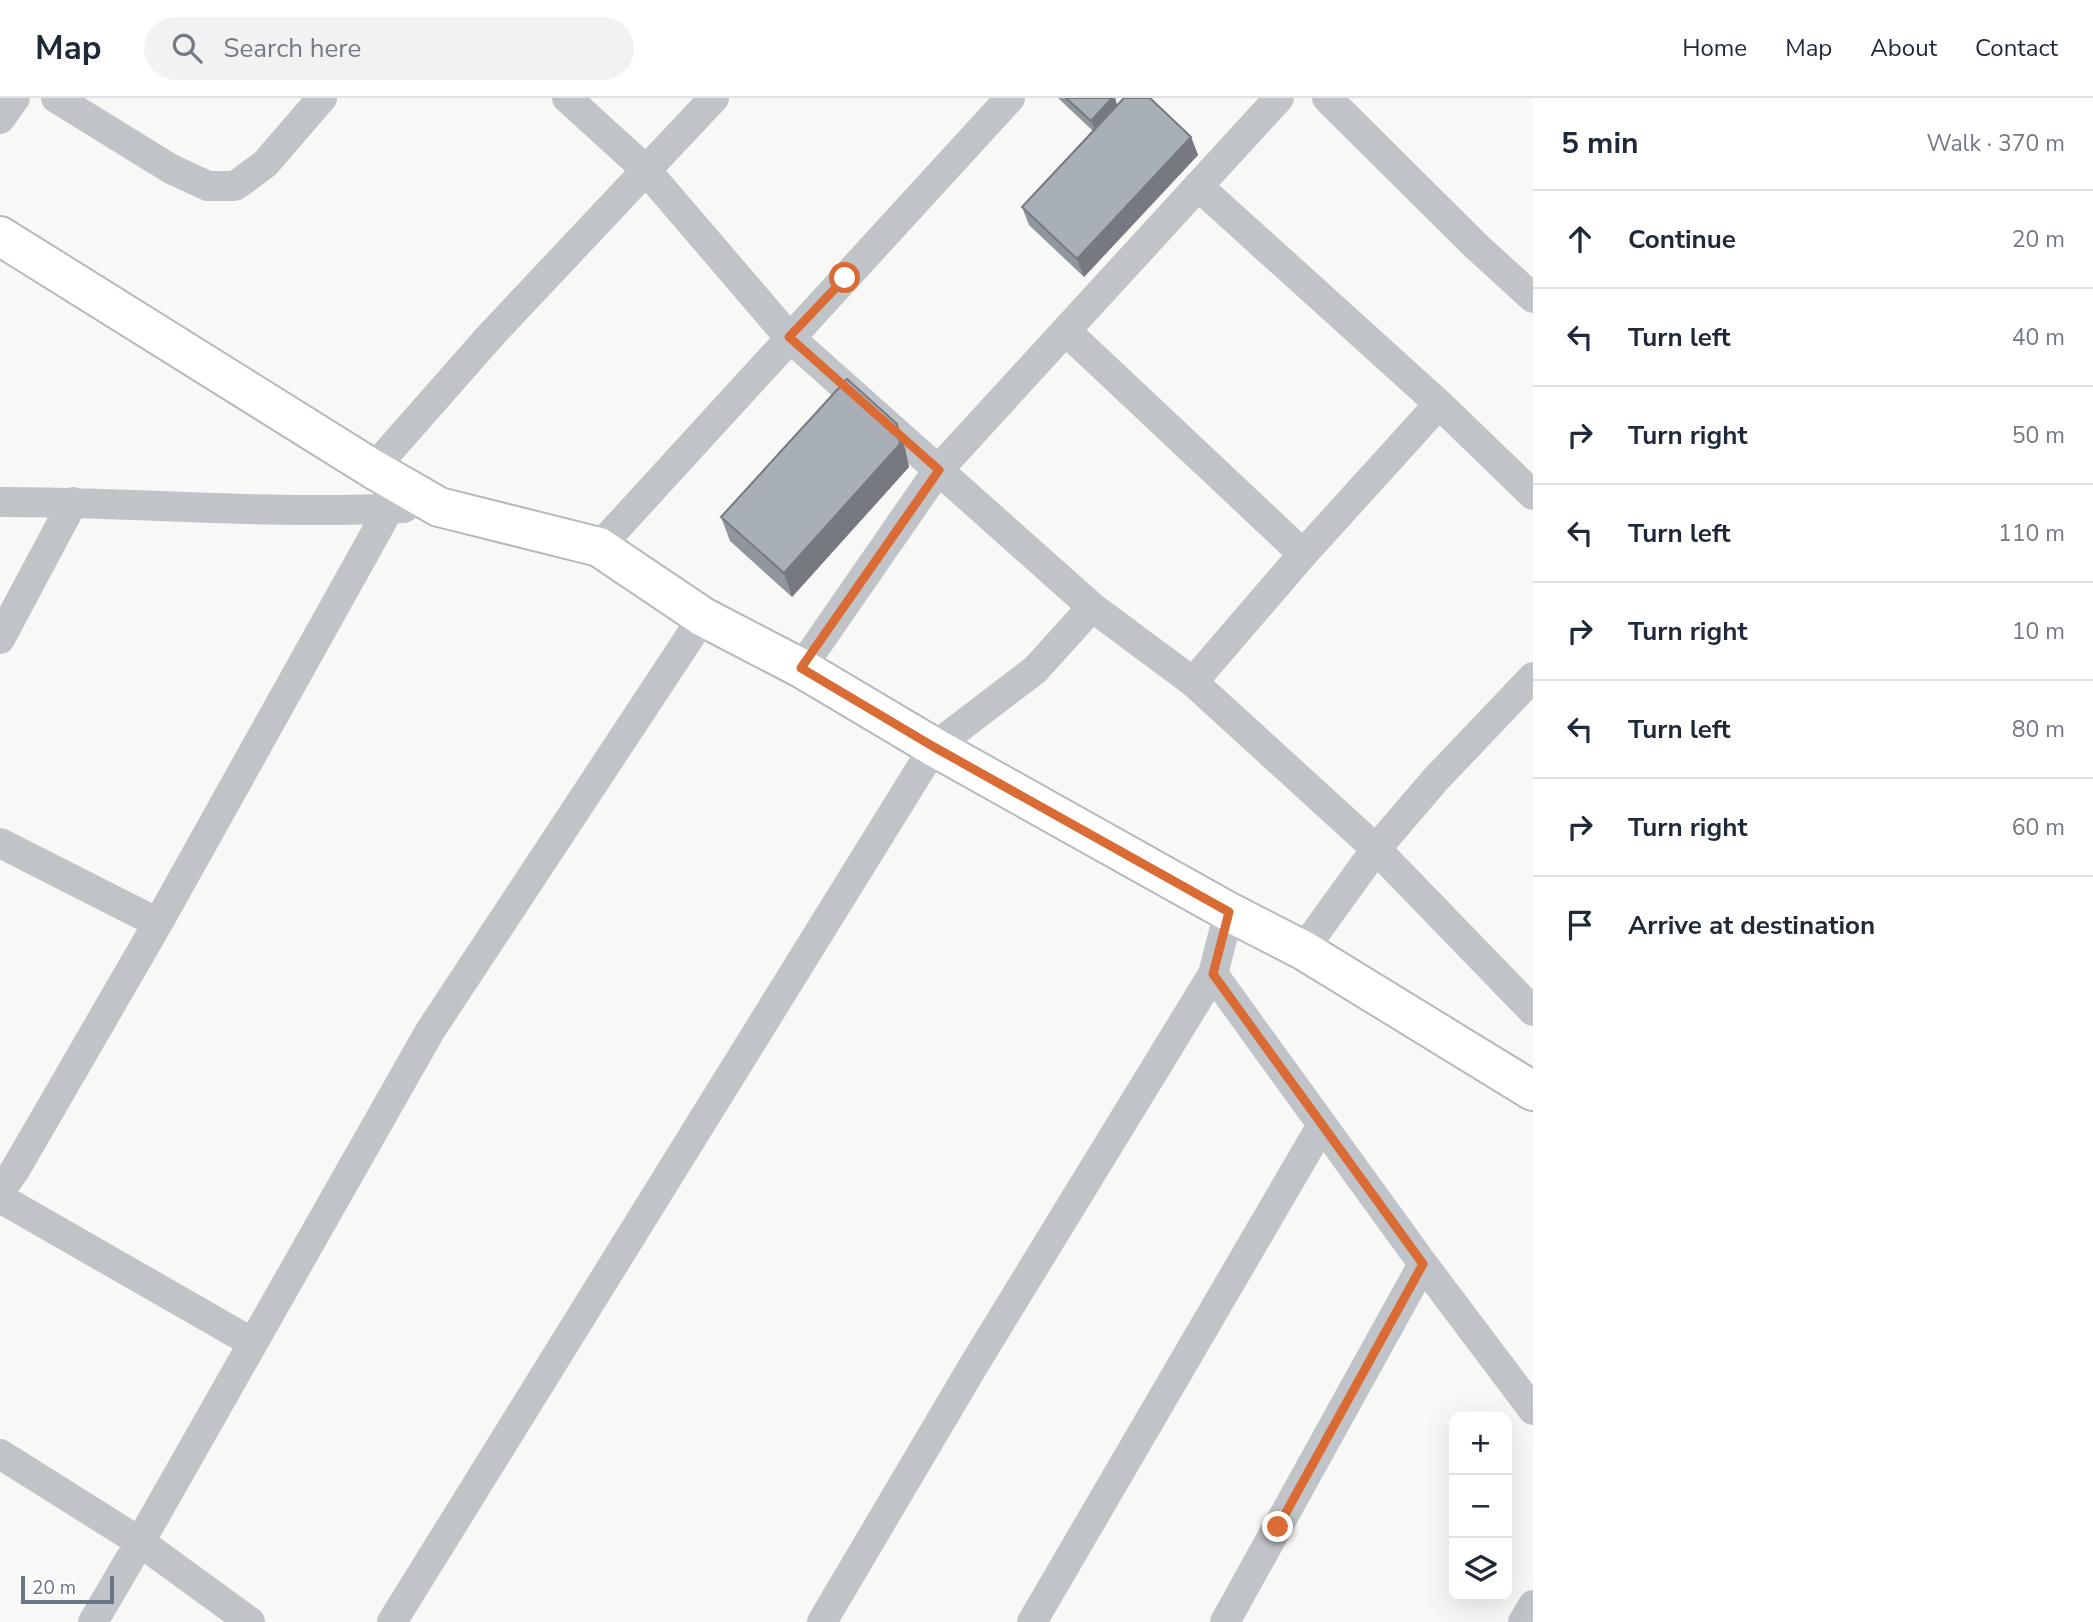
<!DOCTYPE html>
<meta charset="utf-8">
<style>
body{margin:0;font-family:"Nunito Sans",sans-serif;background:#f2f2f3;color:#1f2937}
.controls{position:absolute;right:21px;bottom:21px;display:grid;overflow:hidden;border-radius:14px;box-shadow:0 7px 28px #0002}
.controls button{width:63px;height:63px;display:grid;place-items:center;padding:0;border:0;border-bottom:2px solid #e0e1e3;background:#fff;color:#1f2937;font:35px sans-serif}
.scale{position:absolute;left:21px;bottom:18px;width:93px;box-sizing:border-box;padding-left:7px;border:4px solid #697686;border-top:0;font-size:19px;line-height:24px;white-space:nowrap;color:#697686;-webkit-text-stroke:5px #fff;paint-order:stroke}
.stop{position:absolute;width:21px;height:21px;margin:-16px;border:5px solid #da6b35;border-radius:50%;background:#fff}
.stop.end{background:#da6b35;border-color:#fff;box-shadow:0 2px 7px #0008}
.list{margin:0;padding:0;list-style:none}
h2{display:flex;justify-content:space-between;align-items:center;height:91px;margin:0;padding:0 28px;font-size:30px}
h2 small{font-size:23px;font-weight:400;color:#747a83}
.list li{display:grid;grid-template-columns:46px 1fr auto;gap:21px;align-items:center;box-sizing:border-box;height:98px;padding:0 28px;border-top:2px solid #e0e1e3}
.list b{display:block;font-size:26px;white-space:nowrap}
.list em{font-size:23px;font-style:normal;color:#747a83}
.icon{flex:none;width:38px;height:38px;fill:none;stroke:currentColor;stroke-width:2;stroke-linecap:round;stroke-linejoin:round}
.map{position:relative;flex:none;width:1533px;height:1524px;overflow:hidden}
header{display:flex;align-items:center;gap:42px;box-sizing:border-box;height:98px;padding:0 35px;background:#fff;border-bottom:2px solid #e0e1e3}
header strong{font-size:33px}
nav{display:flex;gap:38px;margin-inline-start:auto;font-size:24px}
.search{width:490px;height:63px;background:#f2f2f3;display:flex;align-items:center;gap:18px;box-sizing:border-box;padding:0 24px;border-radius:38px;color:#747a83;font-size:26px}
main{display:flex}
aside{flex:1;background:#fff}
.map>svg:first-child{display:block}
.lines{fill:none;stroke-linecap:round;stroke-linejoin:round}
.secondary-casing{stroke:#b5b9bf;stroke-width:42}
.street{stroke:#c0c4c8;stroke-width:30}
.secondary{stroke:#fff;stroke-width:38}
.wall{fill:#90969d}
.shaded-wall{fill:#767a80}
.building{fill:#a8afb7;stroke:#767a80;stroke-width:2}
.route{stroke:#da6b35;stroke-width:9}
</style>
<header>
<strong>Map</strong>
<div class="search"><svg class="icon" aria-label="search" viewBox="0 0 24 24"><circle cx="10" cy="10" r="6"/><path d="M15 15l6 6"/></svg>Search here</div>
<nav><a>Home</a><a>Map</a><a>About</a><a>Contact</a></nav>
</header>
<main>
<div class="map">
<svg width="1533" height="1524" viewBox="0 0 1533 1524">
<rect width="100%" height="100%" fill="#f8f9f6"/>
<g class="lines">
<!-- secondary casing -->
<g class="secondary-casing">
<path id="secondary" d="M0,138l373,233 66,38 160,40 104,70 98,51 133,79 295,165 74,38 230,141"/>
</g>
<!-- street -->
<path class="street" d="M56,0l115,71 37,17h27l30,-22 57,-66
M567,0l78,71 144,168 303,270 101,75 183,167 157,162
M1327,0l149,148 57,52
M0,21l15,-21
M1198,88l241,218 94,91
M1067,234l236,222
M373,371l118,-134 223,-237
M0,404c135,0 269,13 404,6
M599,449l411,-449
M0,541l73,-137
M801,570l137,-198 341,-372
M1193,584l110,-128 136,-150
M0,745l158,80
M1303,852l73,-101 59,-69 98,-103
M1213,876l210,290 110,146
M0,1093l15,-21 143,-247 231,-414
M0,1100l253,145
M0,1356l140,88 110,80
M93,1524l47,-80 290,-511 273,-414
M392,1524l542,-875 101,-77 57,-63
M822,1524l150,-254 241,-394 16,-62
M1032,1524l290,-497
M1225,1524l198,-358
M1523,1524l10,-17"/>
<!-- secondary -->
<use href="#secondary" class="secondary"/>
</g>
<!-- wall -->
<path class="wall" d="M1058,0h57l2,7 74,32 7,18 -114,122 -55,-52 -7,-18 71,-76z
M905,350l4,19 -117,130 -62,-56 -9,-24z"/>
<!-- shaded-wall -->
<path class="shaded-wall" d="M1112,0h3l3,10 -22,25 -5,-12z
M1191,39l7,18 -114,122 -7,-18z
M897,326l8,24 4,19 -117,130 -8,-24z"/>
<!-- building -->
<path class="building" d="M1066,0h46l-21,23z
M1124,0h26l41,39 -114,122 -55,-52z
M847,281l50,45 3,20 -116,129 -63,-56z"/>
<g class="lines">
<!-- route -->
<path class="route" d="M845,180l-56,59 150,133 -138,198 133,79 295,165 -16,62 210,290 -145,263"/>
</g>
</svg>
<div class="controls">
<button>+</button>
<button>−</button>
<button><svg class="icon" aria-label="layers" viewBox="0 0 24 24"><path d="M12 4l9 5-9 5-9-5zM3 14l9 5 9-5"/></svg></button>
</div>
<div class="scale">20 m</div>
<div class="stop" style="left:845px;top:180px"></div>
<div class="stop end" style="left:1278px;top:1429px"></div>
</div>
<aside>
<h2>5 min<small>Walk · 370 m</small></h2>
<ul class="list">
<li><svg class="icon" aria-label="ahead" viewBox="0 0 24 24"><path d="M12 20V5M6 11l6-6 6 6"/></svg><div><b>Continue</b></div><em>20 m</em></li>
<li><svg class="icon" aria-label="left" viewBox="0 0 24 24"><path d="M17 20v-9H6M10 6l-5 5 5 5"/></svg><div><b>Turn left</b></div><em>40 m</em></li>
<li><svg class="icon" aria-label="right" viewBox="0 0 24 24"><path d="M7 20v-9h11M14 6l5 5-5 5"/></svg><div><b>Turn right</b></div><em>50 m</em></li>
<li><svg class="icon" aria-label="left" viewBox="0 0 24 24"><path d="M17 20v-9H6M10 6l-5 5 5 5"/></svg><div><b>Turn left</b></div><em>110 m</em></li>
<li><svg class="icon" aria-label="right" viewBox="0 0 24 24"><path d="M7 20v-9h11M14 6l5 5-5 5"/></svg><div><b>Turn right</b></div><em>10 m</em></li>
<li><svg class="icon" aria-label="left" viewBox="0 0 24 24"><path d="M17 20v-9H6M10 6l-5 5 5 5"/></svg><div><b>Turn left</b></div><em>80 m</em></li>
<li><svg class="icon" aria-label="right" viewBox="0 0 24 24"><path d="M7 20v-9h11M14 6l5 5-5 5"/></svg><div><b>Turn right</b></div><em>60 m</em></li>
<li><svg class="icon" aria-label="arrive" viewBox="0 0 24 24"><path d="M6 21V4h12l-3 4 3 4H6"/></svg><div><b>Arrive at destination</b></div></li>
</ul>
</aside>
</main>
